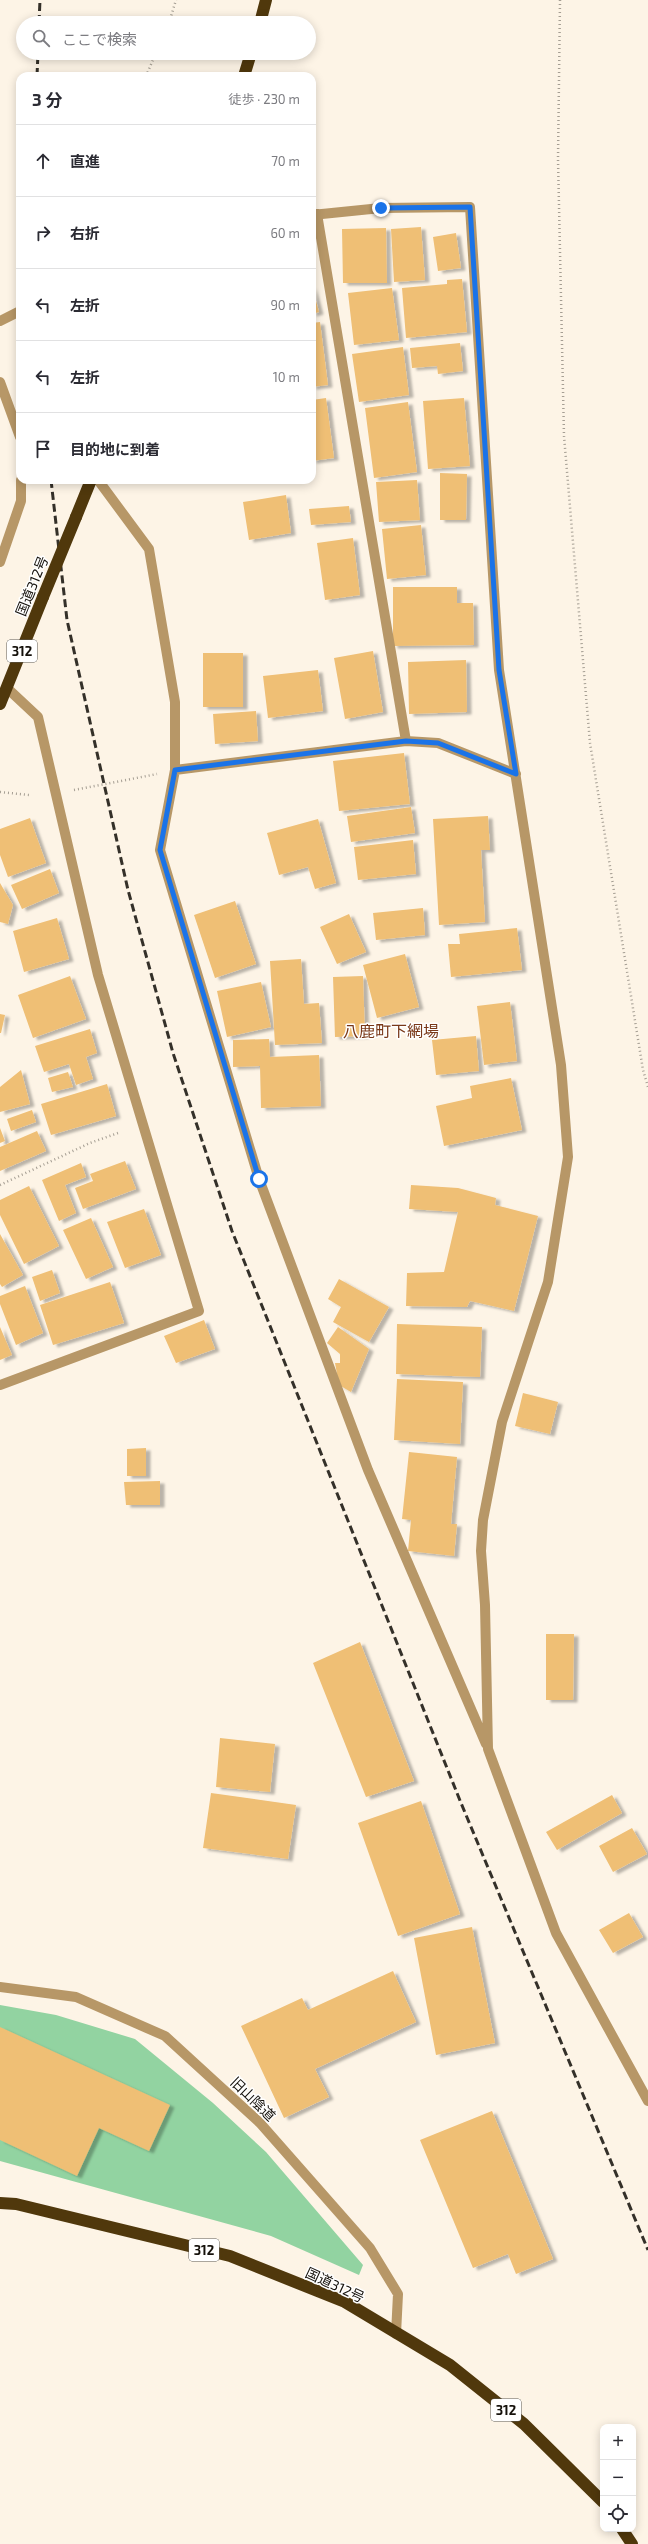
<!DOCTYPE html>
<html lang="ja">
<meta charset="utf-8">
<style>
body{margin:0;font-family:"Exo 2","Noto Sans JP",sans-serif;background:#f7f7f7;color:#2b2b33}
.controls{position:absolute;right:12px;bottom:12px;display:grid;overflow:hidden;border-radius:8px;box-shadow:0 2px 10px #0003}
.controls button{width:36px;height:36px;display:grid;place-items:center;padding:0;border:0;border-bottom:1px solid #e1e1e2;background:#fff;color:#2b2b33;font:20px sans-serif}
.stop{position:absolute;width:12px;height:12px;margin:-9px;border:3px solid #1a73e8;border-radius:50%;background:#fff}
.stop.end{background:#1a73e8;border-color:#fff;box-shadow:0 1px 4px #0008}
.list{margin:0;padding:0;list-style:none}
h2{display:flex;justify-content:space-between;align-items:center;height:52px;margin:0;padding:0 16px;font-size:17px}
h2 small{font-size:13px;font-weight:400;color:#7c7c81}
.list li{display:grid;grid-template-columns:26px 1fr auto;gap:12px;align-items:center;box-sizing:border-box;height:72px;padding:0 16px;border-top:1px solid #e1e1e2}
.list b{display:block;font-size:15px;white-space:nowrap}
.list em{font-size:13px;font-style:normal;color:#7c7c81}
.icon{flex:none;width:22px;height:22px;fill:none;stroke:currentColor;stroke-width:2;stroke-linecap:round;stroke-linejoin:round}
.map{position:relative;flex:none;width:648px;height:2544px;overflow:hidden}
.search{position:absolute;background:#fff;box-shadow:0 2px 10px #0003;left:16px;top:16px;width:300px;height:44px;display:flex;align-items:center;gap:10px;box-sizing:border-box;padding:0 14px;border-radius:22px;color:#7c7c81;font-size:15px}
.panel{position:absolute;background:#fff;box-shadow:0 2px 10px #0003;left:16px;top:72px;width:300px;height:412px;border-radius:12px}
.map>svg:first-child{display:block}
.green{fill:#92d3a1}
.building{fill:#efbf75;filter:url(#shadow)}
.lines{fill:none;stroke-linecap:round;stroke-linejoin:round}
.path{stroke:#a59e93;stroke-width:2.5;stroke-dasharray:1 3;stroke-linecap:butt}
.street{stroke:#b79767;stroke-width:10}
.highway{stroke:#50380c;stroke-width:12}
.rail{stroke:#343029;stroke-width:3;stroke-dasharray:8 4;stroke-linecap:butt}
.path-bridge{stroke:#a59e93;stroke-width:2.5;stroke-dasharray:1 3;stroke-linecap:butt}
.highway-bridge{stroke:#50380c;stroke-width:12}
.route{stroke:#1a73e8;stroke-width:5}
.labels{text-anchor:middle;stroke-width:3;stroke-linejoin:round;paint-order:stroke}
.shield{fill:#fff;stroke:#5b5854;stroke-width:1}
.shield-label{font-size:13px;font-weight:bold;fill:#15110b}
.street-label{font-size:14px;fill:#15110b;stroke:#fff}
.quarter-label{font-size:16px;fill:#793818;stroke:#fff}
</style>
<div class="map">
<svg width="648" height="2544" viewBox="0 0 648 2544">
<defs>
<filter id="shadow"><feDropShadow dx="4.5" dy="2.5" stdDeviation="1" flood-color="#0004"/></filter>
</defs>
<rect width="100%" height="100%" fill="#fdf4e6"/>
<!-- green -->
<path class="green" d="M0,2005l56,10 79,24 78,64 53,49 97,113 -4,10 -88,-39 -271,-75z"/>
<!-- building -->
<path class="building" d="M421,227l4,53 -31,2 -3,-53z
M386,228l1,55h-44l-1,-54z
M456,233l5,35 -23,3 -5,-34z
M462,279l5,53 -61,6 -4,-50 45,-4v-4z
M312,286l7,26 -7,2z
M392,288l7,52 -45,5 -6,-52z
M320,322l8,63 -16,2v-64z
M460,343l3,28 -25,3 -1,-8 -25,2 -2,-20z
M403,347l6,48 -50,7 -7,-48z
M326,398l8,60 -22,3v-61z
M464,398l6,68 -42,3 -5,-68z
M408,402l9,70 -43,6 -9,-70z
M440,473l27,1 -1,46h-26z
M417,480l3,40 -41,2 -3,-40z
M286,495l5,38 -42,7 -6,-38z
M349,506l2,16 -40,3 -2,-16z
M421,525l5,50 -39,4 -5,-50z
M353,538l7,57 -35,5 -8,-57z
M393,587h64v16h16l1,42 -81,1z
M373,651l10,61 -38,7 -11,-61z
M203,653h40v54h-40z
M466,660l1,52 -58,2 -1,-52z
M318,670l5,41 -55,7 -5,-42z
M256,711l2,30 -43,3 -2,-30z
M404,753l6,51 -71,7 -6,-50z
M411,807l4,26 -64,9 -4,-26z
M488,816l2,34h-9l4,72 -46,3 -6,-106z
M30,818l16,45 -38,14 -8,-22v-26z
M318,819l18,64 -21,6 -7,-22 -29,8 -12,-42z
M413,840l3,34 -58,6 -4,-33z
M50,869l9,24 -37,16 -11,-24z
M0,883l13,22 -5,19 -8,-2z
M235,901l21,63 -41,14 -21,-63z
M423,908l2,27 -49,5 -3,-27z
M349,914l17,38 -29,12 -17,-37z
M57,918l12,41 -45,13 -11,-41z
M517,928l5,42 -71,7 -3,-33h12l-1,-10z
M405,954l14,53 -42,11 -14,-53z
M301,959l3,45 15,-1 3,40 -47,2 -5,-84z
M70,976l16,43 -53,19 -15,-43z
M363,976l2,60 -30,1 -2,-60z
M261,982l10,45 -44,10 -10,-46z
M510,1002l7,59 -33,4 -7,-59z
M0,1014l5,1 -4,18h-1z
M90,1029l7,24 -11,4 7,22 -17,6 -7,-21 -25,8 -9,-26z
M476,1036l3,35 -43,4 -4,-35z
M269,1039l1,18 49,-2 2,51 -60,2 -1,-42 -27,1v-27z
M21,1070l9,34 -30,8v-25z
M68,1072l5,15 -21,5 -4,-14z
M511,1078l11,52 -78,16 -8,-40 36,-8 -2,-12z
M107,1084l9,32 -65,19 -10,-31z
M32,1110l4,12 -25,9 -4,-12z
M0,1128l5,13 -5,2z
M37,1131l9,20 -46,20v-24z
M125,1161l11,28 -53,20 -8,-21 18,-7 -3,-7z
M81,1163l5,14 -21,8 11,28 -17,8 -17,-41z
M411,1185l47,3 38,10 -1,7 43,11 -24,95 -44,-10 -3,6 -61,-1 1,-33 37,-1 14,-60 -49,-3z
M29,1186l30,60 -35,18 -24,-49v-15z
M144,1209l17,46 -36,13 -18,-46z
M91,1218l22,49 -27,12 -23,-49z
M0,1234l23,41 -21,12 -2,-3z
M52,1270l8,23 -20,8 -8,-24z
M339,1279l50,28 -20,35 -36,-20 8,-15 -13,-8z
M110,1282l14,41 -71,22 -13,-40z
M25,1286l18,47 -27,12 -16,-41v-8z
M204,1320l11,29 -39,14 -12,-27z
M397,1324l85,3 -2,50 -84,-3z
M0,1327l12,28 -12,5z
M338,1327l31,22 -18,43 -12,-7 -4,-22h5v-9l-13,-11z
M397,1379l66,3 -3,62 -66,-4z
M523,1393l35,9 -8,32 -35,-8z
M146,1448v28h-19v-27z
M409,1452l48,5 -6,67h6l-3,32 -46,-5 3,-31 -9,-1z
M160,1481v24h-34l-2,-23z
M546,1634h28l-1,66h-27z
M360,1642l54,139 -48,16 -53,-134z
M220,1738l55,6 -5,48 -54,-5z
M211,1793l85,12 -8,54 -85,-11z
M612,1795l10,18 -65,37 -11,-18z
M421,1801l39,113 -62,22 -40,-113z
M632,1828l15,26 -34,18 -14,-26z
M629,1913l14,24 -30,16 -14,-23z
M472,1927l23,116 -59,12 -22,-117z
M393,1971l23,51 -101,47 14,28 -45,21 -43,-92 61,-28 6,12z
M0,2027l170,78 -21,46 -50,-23 -22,48 -77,-36z
M492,2111l61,148 -37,15 -8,-20 -35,14 -53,-128z"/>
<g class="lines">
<!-- path -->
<path class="path" d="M560,0l-2,159 6,277 26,307 53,327 5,17
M169,23l7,-23
M146,76l10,-23
M0,792l29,3
M0,1185l90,-42 28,-10"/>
<!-- street -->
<path class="street" d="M317,214l89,527
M312,215l69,-7 89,-1 29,463 62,395 7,92 -20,125 -46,140 -19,98 -2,31 4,54 3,144 68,184 92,168
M0,321l20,-10
M0,382l20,55
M98,480l51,69 26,153v68l-15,80 99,329 109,291 118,274
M0,562l21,-61v-21
M175,770l231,-29 32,2 78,31
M0,1385l199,-74 -101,-336 -60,-258 -31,-29
M0,1987l76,10 89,39 95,87 110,125 28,46 -2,40"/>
<!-- highway -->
<path class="highway" d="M260,23l6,-23
M244,76l7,-23
M76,517l15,-37
M0,704l43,-107
M0,2203l16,1 214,52 115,46 105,63 74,59 79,78
M622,2529l10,15"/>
<!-- rail -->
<path class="rail" d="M39,23l1,-23
M37,76l1,-23
M51,480l16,140 61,270 45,163 59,178 229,572 187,447"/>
<!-- path-bridge -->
<path class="path-bridge" d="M74,790l83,-16"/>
<!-- highway-bridge -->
<path class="highway-bridge" d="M43,597l33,-80"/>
</g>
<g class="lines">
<!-- route -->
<path class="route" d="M259,1179l-99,-329 15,-80 231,-29 32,2 78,31 -17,-104 -29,-463 -89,1"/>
</g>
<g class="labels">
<!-- shield labels -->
<g class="shield">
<rect x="7" y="640" width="30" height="22" rx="3"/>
<rect x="189" y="2239" width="30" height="22" rx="3"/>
<rect x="491" y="2399" width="30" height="22" rx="3"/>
</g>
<g class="shield-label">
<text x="22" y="656">312</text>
<text x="204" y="2255">312</text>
<text x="506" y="2415">312</text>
</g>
<!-- street labels -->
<g class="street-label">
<text transform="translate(32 586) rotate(-68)" y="5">国道312号</text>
<text transform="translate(253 2099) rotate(44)" y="5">旧山陰道</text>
<text transform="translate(335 2285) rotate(25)" y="5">国道312号</text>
</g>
<!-- quarter labels -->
<g class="quarter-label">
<text x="391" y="1037">八鹿町下網場</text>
</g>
</g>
</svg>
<div class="controls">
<button>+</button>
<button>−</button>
<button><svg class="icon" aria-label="locate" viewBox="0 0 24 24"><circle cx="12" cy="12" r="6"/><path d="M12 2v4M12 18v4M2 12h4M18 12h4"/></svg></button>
</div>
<div class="stop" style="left:259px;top:1179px"></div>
<div class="stop end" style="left:381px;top:208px"></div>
<div class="search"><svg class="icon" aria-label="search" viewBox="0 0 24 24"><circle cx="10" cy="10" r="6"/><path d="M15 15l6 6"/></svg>ここで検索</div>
<section class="panel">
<h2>3 分<small>徒歩 · 230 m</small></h2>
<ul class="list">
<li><svg class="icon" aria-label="ahead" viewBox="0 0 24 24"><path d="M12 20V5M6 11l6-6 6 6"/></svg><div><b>直進</b></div><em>70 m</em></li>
<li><svg class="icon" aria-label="right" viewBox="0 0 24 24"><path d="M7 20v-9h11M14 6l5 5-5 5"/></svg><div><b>右折</b></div><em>60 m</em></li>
<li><svg class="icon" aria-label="left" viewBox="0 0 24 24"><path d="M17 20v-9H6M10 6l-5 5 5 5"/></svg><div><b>左折</b></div><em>90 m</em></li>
<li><svg class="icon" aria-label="left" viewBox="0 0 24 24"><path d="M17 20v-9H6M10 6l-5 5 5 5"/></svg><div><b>左折</b></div><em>10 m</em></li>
<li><svg class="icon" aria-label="arrive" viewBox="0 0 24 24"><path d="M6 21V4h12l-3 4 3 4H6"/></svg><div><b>目的地に到着</b></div></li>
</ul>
</section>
</div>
